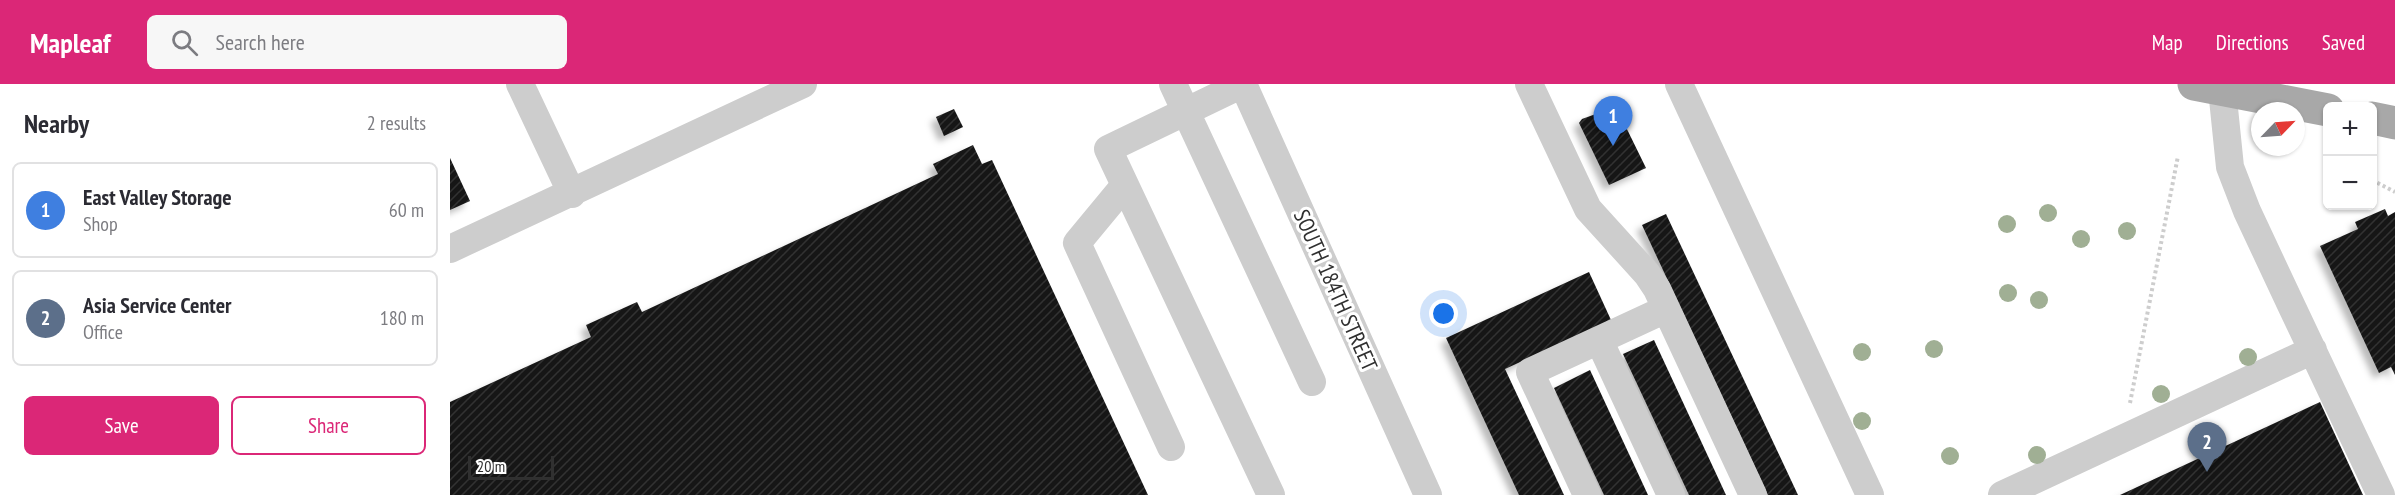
<!DOCTYPE html>
<meta charset="utf-8">
<style>
body{margin:0;font-family:"PT Sans Narrow",sans-serif;background:#f7f7f7;color:#2b2b33}
.controls{position:absolute;right:18px;top:18px;display:grid;overflow:hidden;border-radius:9px;box-shadow:0 2px 4px #0004}
.controls button{width:54px;height:54px;display:grid;place-items:center;padding:0;border:0;border-bottom:2px solid #e1e1e2;background:#fff;color:#2b2b33;font:30px sans-serif}
.compass{position:absolute;left:1801px;top:18px;width:54px;height:54px;border-radius:50%;background:#fff;box-shadow:0 2px 4px #0004;rotate:65deg}
.scale{position:absolute;left:18px;bottom:15px;width:86px;box-sizing:border-box;padding-left:6px;border:3px solid #303030;border-top:0;font-size:16px;line-height:21px;white-space:nowrap;color:#303030;-webkit-text-stroke:4px #fff;paint-order:stroke}
.you{position:absolute;left:994px;top:230px;width:21px;height:21px;margin:-15px;border:4px solid #fff;border-radius:50%;background:#1a73e8;box-shadow:0 0 0 9px #1a73e833}
.badge{display:grid;place-items:center;width:39px;height:39px;border-radius:50%;background:#db2777;color:#fff;font-size:20px;font-weight:700}
.pin{position:absolute;translate:-50% -50px;filter:drop-shadow(0 2px 3px #0008)}
.pin::after{content:'';position:absolute;top:32px;width:21px;height:18px;background:inherit;clip-path:polygon(0 0,100% 0,50% 100%)}
.list{margin:0;padding:0;list-style:none}
h2{display:flex;justify-content:space-between;align-items:center;height:78px;margin:0;padding:0 24px;font-size:26px}
h2 small{font-size:20px;font-weight:400;color:#7c7c81}
.list li{display:grid;grid-template-columns:39px 1fr auto;gap:18px;align-items:center;box-sizing:border-box;height:96px;margin:0 12px 12px;padding:0 12px;border:2px solid #e1e1e2;border-radius:9px}
.list b{display:block;font-size:22px;white-space:nowrap}
.list p{margin:0;font-size:20px;white-space:nowrap;color:#7c7c81}
.list em{font-size:20px;font-style:normal;color:#7c7c81}
.actions{display:flex;gap:12px;padding:18px 24px}
.actions a{flex:1;padding:14px 0;border:2px solid #db2777;border-radius:9px;text-align:center;font-size:21px;color:#db2777}
.actions .main{background:#db2777;color:#fff}
.icon{flex:none;width:33px;height:33px;fill:none;stroke:currentColor;stroke-width:2;stroke-linecap:round;stroke-linejoin:round}
.map{position:relative;flex:none;width:1945px;height:411px;overflow:hidden}
header{display:flex;align-items:center;gap:36px;box-sizing:border-box;height:84px;padding:0 30px;background:#db2777;color:#fff}
header strong{font-size:28px}
nav{display:flex;gap:33px;margin-inline-start:auto;font-size:21px}
.search{width:420px;height:54px;background:#f7f7f7;display:flex;align-items:center;gap:15px;box-sizing:border-box;padding:0 21px;border-radius:9px;color:#7c7c81;font-size:22px}
main{display:flex}
aside{flex:1;background:#fff}
.map>svg:first-child{display:block}
.building{fill:url(#building-hatch);filter:url(#shadow)}
.lines{fill:none;stroke-linecap:round;stroke-linejoin:round}
.path{stroke:#cdcdcd;stroke-width:4;stroke-dasharray:3 3;stroke-linecap:butt}
.minor{stroke:#cdcdcd;stroke-width:28}
.major{stroke:#a8a8a8;stroke-width:33}
.tree{fill:#a0af94}
.labels{text-anchor:middle;stroke-width:6;stroke-linejoin:round;paint-order:stroke}
.street-label{font-size:22px;fill:#303030;stroke:#fff}
</style>
<header>
<strong>Mapleaf</strong>
<div class="search"><svg class="icon" aria-label="search" viewBox="0 0 24 24"><circle cx="10" cy="10" r="6"/><path d="M15 15l6 6"/></svg>Search here</div>
<nav><a>Map</a><a>Directions</a><a>Saved</a></nav>
</header>
<main>
<aside>
<h2>Nearby<small>2 results</small></h2>
<ul class="list">
<li><span class="badge" style="background:#3f7fe0">1</span><div><b>East Valley Storage</b><p>Shop</p></div><em>60 m</em></li>
<li><span class="badge" style="background:#5c6f8a">2</span><div><b>Asia Service Center</b><p>Office</p></div><em>180 m</em></li>
</ul>
<div class="actions"><a class="main">Save</a><a>Share</a></div>
</aside>
<div class="map">
<svg width="1945" height="411" viewBox="0 0 1945 411">
<defs>
<pattern id="building-hatch" width="6" height="6" patternUnits="userSpaceOnUse" patternTransform="scale(1.5)"><rect width="6" height="6" fill="#171717"/><path d="M-1 1l2-2M0 6l6-6M5 7l2-2" fill="none" stroke="#303030"/></pattern>
<filter id="shadow"><feDropShadow dx="-5.5" dy="5.5" stdDeviation="3" flood-color="#0004"/></filter>
</defs>
<rect width="100%" height="100%" fill="#fff"/>
<!-- building -->
<path class="building" d="M504,25l9,18 -19,9 -8,-19z
M1154,27l7,13 11,-5 24,49 -37,17 -30,-62 3,-4z
M523,61l9,19 10,-4 156,335h-698v-93l141,-65 -5,-12 51,-23 5,10 296,-138 -5,-10z
M0,74l20,43 -20,9z
M1935,125l3,7 7,-4v163l-4,-8 -12,6 -59,-127 38,-17 -3,-7z
M1216,130l132,281h-30l-126,-270z
M1139,188l22,48 -106,49 59,126h-45l-73,-157z
M1204,256l72,155h-37l-66,-141z
M1140,286l58,125h-44l-50,-107z
M1870,318l43,93h-243l114,-53z"/>
<g class="lines">
<!-- path -->
<path class="path" d="M1875,70l3,2
M1922,96l23,12
M1680,319l48,-247"/>
<!-- minor -->
<path class="minor" d="M70,0l52,110
M723,0l139,298
M793,0l-135,65 163,346
M793,0l185,411
M1079,0l59,125 59,65 10,15 96,206
M1229,0l191,411
M1772,5l8,78 17,44 45,96 89,188
M675,101l-48,58 94,204
M0,165l353,-165
M1149,256l72,155
M1137,411l-57,-123 136,-63
M1552,411l311,-145"/>
<!-- major -->
<path class="major" d="M1744,0l134,26
M1922,34l23,5"/>
</g>
<!-- trees -->
<g class="tree">
<circle cx="1598" cy="129" r="9"/>
<circle cx="1557" cy="140" r="9"/>
<circle cx="1677" cy="147" r="9"/>
<circle cx="1631" cy="155" r="9"/>
<circle cx="1558" cy="209" r="9"/>
<circle cx="1589" cy="216" r="9"/>
<circle cx="1484" cy="265" r="9"/>
<circle cx="1412" cy="268" r="9"/>
<circle cx="1798" cy="273" r="9"/>
<circle cx="1711" cy="310" r="9"/>
<circle cx="1412" cy="337" r="9"/>
<circle cx="1587" cy="371" r="9"/>
<circle cx="1500" cy="372" r="9"/>
</g>
<g class="labels">
<!-- street labels -->
<g class="street-label">
<text transform="translate(886 206) rotate(66)" y="8">SOUTH 184TH STREET</text>
</g>
</g>
</svg>
<div class="controls">
<button>+</button>
<button>−</button>
</div>
<svg class="compass" viewBox="-18 -18 36 36"><path d="M0-13l5 13h-10z" fill="#e53935"/><path d="M0 13l5-13h-10z" fill="#7c7c81"/></svg>
<div class="scale">20 m</div>
<div class="you"></div>
<div class="pin badge" style="left:1163px;top:62px;background:#3f7fe0">1</div>
<div class="pin badge" style="left:1757px;top:388px;background:#5c6f8a">2</div>
</div>
</main>
